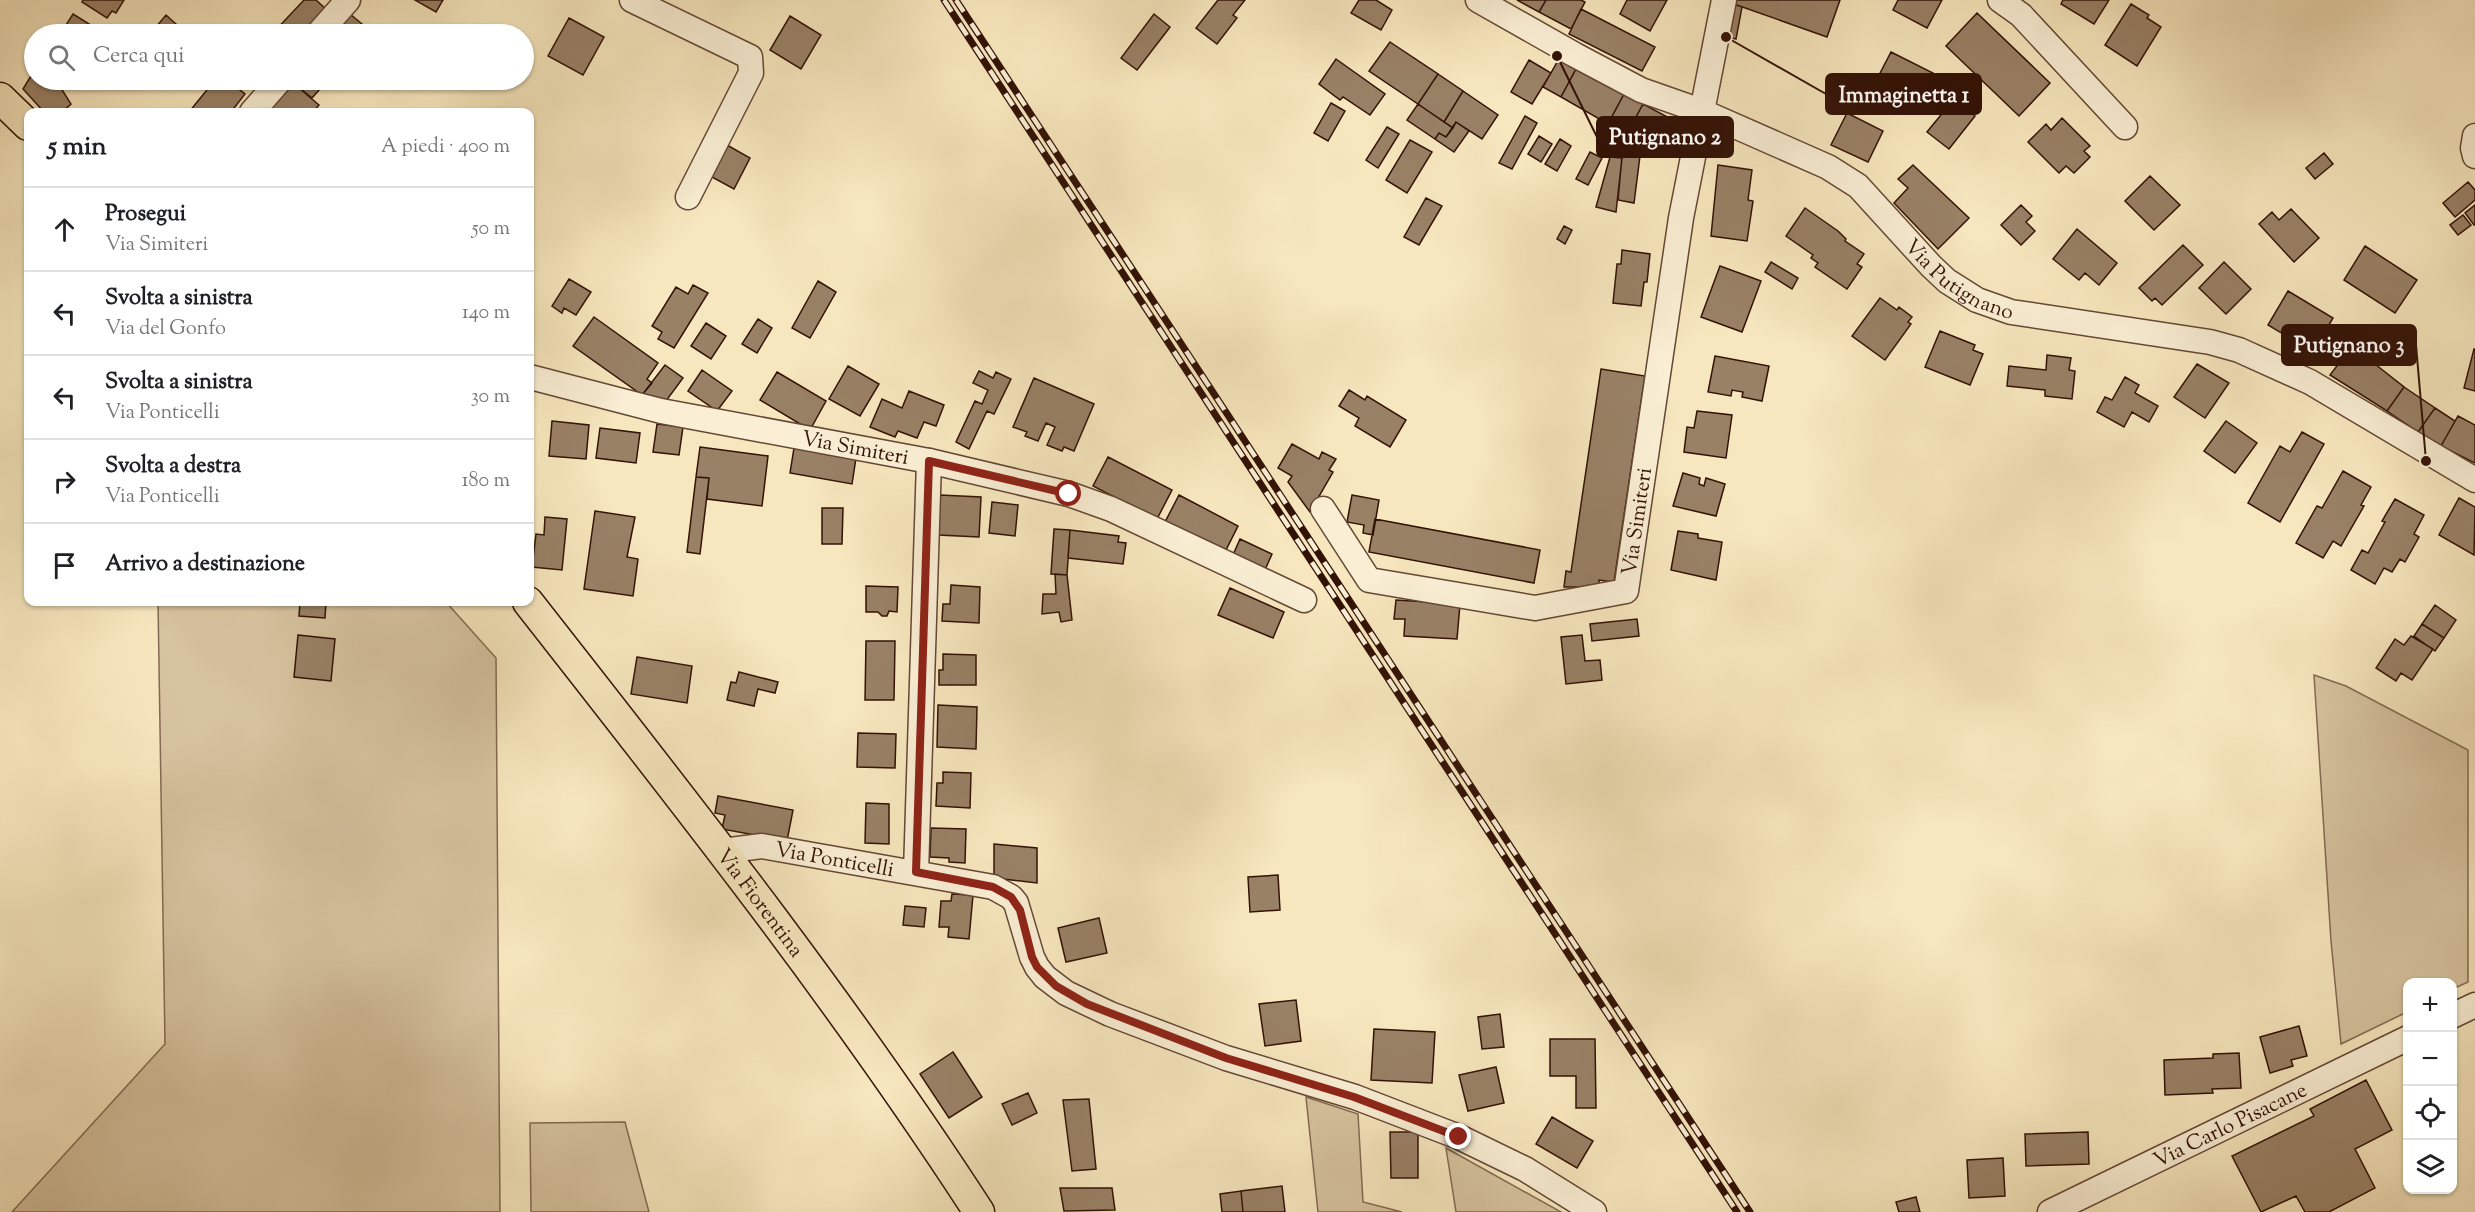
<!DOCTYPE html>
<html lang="it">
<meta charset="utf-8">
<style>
body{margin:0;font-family:"Sorts Mill Goudy",serif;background:#f2f2f2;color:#202124}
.controls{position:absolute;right:18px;bottom:18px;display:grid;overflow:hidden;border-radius:12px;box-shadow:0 2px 4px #0004}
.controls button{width:54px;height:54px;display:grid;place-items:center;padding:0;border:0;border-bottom:2px solid #e0e0e0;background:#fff;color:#202124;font:30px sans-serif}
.stop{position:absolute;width:18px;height:18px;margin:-14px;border:4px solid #8f2418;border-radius:50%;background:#fff}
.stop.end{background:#8f2418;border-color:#fff;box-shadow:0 2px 6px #0008}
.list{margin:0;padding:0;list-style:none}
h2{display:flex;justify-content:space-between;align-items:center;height:78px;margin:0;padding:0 24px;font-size:26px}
h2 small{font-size:20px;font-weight:400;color:#757577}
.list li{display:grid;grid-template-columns:39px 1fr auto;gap:18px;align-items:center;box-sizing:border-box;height:84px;padding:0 24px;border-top:2px solid #e0e0e0}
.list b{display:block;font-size:22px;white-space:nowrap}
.list p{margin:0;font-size:20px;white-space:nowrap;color:#757577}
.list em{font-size:20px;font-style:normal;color:#757577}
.icon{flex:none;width:33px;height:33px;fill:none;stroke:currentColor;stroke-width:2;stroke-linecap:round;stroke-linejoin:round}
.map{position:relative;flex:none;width:2475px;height:1212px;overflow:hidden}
.search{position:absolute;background:#fff;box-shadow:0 2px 4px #0004;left:24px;top:24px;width:510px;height:66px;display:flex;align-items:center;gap:15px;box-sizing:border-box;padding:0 21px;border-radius:33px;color:#757577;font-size:22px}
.panel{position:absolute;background:#fff;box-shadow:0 2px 4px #0004;left:24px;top:108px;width:510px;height:498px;border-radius:12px}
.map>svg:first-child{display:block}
.green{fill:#d6c39f;stroke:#846a52;stroke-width:1.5}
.building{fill:#998166;stroke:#331206;stroke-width:1.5}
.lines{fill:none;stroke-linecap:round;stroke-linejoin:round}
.minor-casing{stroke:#644734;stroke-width:27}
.major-casing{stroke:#331206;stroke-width:33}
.minor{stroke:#faefd5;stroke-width:24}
.major{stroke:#f7e7be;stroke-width:30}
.rail-casing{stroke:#331206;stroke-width:7}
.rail{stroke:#faefd5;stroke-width:4.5;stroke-dasharray:14;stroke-linecap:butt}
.route{stroke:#8f2418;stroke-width:8}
.labels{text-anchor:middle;stroke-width:5;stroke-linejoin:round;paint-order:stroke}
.street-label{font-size:21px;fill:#331206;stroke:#faefd5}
.leader{fill:none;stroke:#331206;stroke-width:2}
.callout-dot{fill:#331206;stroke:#faefd5;stroke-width:2}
.callout{fill:#331206;stroke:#331206;stroke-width:2}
.callout-label{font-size:22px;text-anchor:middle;font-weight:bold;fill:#fff}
</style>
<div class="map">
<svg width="2475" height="1212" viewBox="0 0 2475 1212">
<rect width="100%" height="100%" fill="#f7e7be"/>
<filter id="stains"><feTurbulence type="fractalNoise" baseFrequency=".00333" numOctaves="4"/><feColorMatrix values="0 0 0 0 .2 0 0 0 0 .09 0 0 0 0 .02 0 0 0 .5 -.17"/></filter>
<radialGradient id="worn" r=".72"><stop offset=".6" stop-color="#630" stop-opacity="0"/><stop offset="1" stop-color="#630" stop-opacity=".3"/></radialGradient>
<!-- green -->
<path class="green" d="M158,602h288l50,56 4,554h-488l153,-168z
M2314,675l32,11 122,64v232l-15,7 -1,-7h-44l-1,30 -66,32 -10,-103z
M1306,1097l52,17 5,88 39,10h-84z
M625,1122l24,90h-118l-1,-89z
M1446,1148l115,64h-105z"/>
<!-- building -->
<path class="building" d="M83,0h41l-8,13 -4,-2 -5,7 -25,-16z
M304,0h12l12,11 -22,23h-34z
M415,0h28l-7,12z
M1218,0h27l-12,15 4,3 -20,26 -21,-16z
M1359,0h17l16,10 -11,20 -30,-17z
M1517,0h29l-7,12z
M1546,0h35l4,2 -14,27 -32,-17z
M1627,0h40l-17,31 -30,-17z
M1736,0h104l-13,37 -93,-33z
M1898,0h44l-15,28 -34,-18z
M2063,0h46l-15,24 -33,-20z
M1734,4l8,3 -6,32 -8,-2z
M2131,4l18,11 -2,3 14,9 -24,39 -32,-21z
M1581,9l74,38 -13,24 -73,-37z
M1977,13l73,70 -31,33 -73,-70z
M73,14l24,15 -4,5h-39l3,-4 4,3z
M350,14l24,20h-41z
M1154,14l16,13 -33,43 -16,-12z
M166,15l21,19h-37z
M790,16l31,19 -20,34 -31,-19z
M569,18l35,19 -21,38 -35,-19z
M1390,42l48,32 -20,30 -49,-33z
M1891,52l42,21 -16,31 -42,-21z
M1560,57l17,10 -16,30 -18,-10z
M1336,59l49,35 -15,21 -27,-18 -3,3 -21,-16z
M1529,60l22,13 -19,31 -21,-12z
M1577,67l47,27 -16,30 -47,-27z
M34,71v9h12l15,8 10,16 -9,8h-18l-21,-23z
M1438,74l25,17 -19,31 -26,-18z
M46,80h25l-3,5 -4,-2 -3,5z
M215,80h12l18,14 -14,18h-42z
M245,80h19l-9,9z
M295,80h33l-16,18 -20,-16z
M292,82l27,23 -6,7h-46z
M1463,91l35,24 -16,24 -26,-17 -3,6 -9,-6z
M1624,94l19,10 -15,28 -19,-10z
M1954,99l21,17 -26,33 -22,-17z
M1331,103l14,8 -17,30 -14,-8z
M1418,104l35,24 -7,9 -7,-4 -4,6 -28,-19z
M1643,104l32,17 -14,27 -33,-16z
M1847,113l36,18 -15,31 -37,-17z
M1678,114l13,3 -9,42 -21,-11z
M1525,116l12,7 -25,46 -13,-6z
M2062,118l28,28 -6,5 6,6 -16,16 -8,-7 -7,7 -31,-31 18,-18 5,6z
M1456,122l13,9 -15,21 -19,-13 4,-6 7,4z
M1387,127l12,7 -21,34 -12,-8z
M1539,136l13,8 -11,18 -13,-8z
M1560,139l11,7 -14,25 -12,-7z
M1410,140l22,12 -25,41 -21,-13z
M727,145l23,13 -16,31 -24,-13z
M1623,145l18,3 -7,55 -16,-3z
M1590,152l12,6 -14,27 -12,-6z
M2324,153l9,11 -18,15 -9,-11z
M1610,157l12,1 -6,54 -20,-5z
M1718,165l34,5 -4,30 5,1 -6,40 -36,-5z
M1913,165l56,53 -31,31 -44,-46 14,-15 -10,-9z
M2150,176l30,29 -26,25 -29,-29z
M2468,182l7,8v10l-20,17 -12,-14z
M1426,198l16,8 -23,39 -15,-8z
M2021,205l11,11 -6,6 9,9 -14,14 -20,-20z
M2475,205v20h-1l-9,-12z
M1805,208l33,23 8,8 -1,2 19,13 -7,10 5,3 -15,22 -32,-22 3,-4 -7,-5 2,-3 -27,-19z
M2291,209l28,29 -25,24 -35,-38 13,-12 7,8z
M2463,215l8,10 -13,10 -8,-10z
M1564,226l8,4 -7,14 -8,-5z
M2077,229l40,34 -18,22 -14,-12 -6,7 -26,-21z
M2183,245l20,20 -41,40 -7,-7 -3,3 -13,-13z
M2365,246l52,34 -22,33 -51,-33z
M1622,250l28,4 -3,28h-3l-3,24 -28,-3 4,-39h4z
M1771,262l27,16 -6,11 -27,-17z
M2224,262l27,27 -25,25 -27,-26z
M1720,266l41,15 -19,51 -41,-15z
M569,279l22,13 -15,23 -12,-7 -2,5 -10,-7z
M818,281l18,11 -26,46 -18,-10z
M693,285l15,8 -34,55 -16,-9 4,-7 -10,-6 24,-39 12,7z
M2288,291l45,27 -20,34 -45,-27z
M1880,298l17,12 2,-3 13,10 -4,5 3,2 -26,36 -33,-24z
M594,317l64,46 -11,16 5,4 -10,12 -69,-49z
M758,319l14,9 -15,25 -15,-9z
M706,323l20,13 -15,23 -20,-13z
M1940,331l35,14 -2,5 10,4 -13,31 -45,-18z
M2352,346l52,41 -17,24 -57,-36z
M2474,349h1v42l-11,-3z
M2047,355l24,3 -2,12 6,1 -3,28 -27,-3v-6l-38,-4 2,-20 37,4z
M1715,356l54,10 -7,35 -20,-4 1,-5 -11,-2 -1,6 -23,-4z
M2197,364l32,19 -24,35 -31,-21z
M665,365l18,13 -17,23 -24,-6z
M848,366l31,18 -19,32 -31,-17z
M1601,369l44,7 -31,206 -15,-2v6l-20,4 -1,-3h-14l2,-16 5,1z
M702,370l30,21 -15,20 -29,-20z
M979,371l14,7 3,-6 15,7 -17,35 -7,-3 -18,38 -13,-7 19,-41 7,3 6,-14 -15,-7z
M777,372l49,29 -16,29 -50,-30z
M2125,377l14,8 -4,8 23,13 -9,16 -17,-10 -8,15 -27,-15 8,-15 7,3z
M1034,378l60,26 -20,47 -10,-4 -2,4 -15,-6 8,-18 -9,-4 -8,18 -13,-5 2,-4 -14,-5z
M2404,387l31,21 -17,24 -31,-21z
M1349,390l16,10 2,-4 39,24 -16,27 -35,-21 4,-8 -20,-12z
M909,391l35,14 -8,21 -12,-4 -7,16 -19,-7 -3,6 -25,-10 12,-28 20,9z
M2435,408l20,13 -14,25 -23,-14z
M1697,411l35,4 -6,43 -42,-6 3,-25 7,1z
M2458,416l17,9v38l-34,-17z
M552,421l37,4 -3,34 -37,-3z
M2226,421l31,22 -22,30 -31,-22z
M657,424l26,3 -4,28 -26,-3z
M600,428l40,5 -4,30 -40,-5z
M2302,432l22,12 -44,78 -32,-19 32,-57 10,6z
M1292,444l27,15 3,-7 14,7 -7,11 4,2 -23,40 -22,-30 4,-6 -14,-8z
M700,447l68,9 -6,50 -55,-7 2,-21 -13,-1z
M794,448l62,10 -4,26 -62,-11z
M1108,457l64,33 -15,29 -64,-33z
M2343,471l28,16 -10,18 3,1 -23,40 -8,-5 -10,17 -27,-15 21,-37 5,2z
M1683,473l17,5 -1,6 5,2 2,-8 19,6 -9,32 -43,-10z
M696,477l13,1 -9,76 -13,-2z
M940,495l41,2 -2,40 -41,-2z
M1179,495l59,31 -12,24 -16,-8 -1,3 -44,-23z
M1352,495l27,5 -6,35 -10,-2 1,-8 -17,-3z
M2459,498l16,9 -1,48 -35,-20z
M2395,499l29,16 -10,19 5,3 -14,25 -5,-3 -8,13 -8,-4 -9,16 -24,-14 11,-20 6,3 17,-31 -3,-1z
M992,502l26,3 -3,31 -26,-3z
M822,508h21l-1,36h-20z
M595,511l40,6 -8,40 11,2 -5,37 -49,-7z
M545,517l22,2 -5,51 -30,-3 4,-33 8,1z
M1375,519l165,31 -6,33 -165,-31z
M1054,529l16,1 -3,45 -16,-1z
M1070,530l49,6 -1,6 8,1 -3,21 -55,-6z
M1678,531l20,3v4l24,4 -6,38 -45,-10z
M1240,539l32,15 -7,16 -32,-15z
M1055,574l12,1 5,45 -11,2 -2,-10 -17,2 1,-20h13z
M951,585l29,2 -1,36 -37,-2 1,-17h7z
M866,586l32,1 -1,25 -8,-1 -2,5h-5l-4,-4h-12z
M1230,588l54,24 -11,26 -55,-23z
M1396,600l64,4 -3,35 -53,-3 1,-17h-11z
M300,602h26l-1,16 -26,-2z
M2435,605l21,15 -12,18 -22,-14z
M1637,619l2,17 -47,5 -2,-17z
M2422,624l22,14 -9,13 -21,-15z
M298,635l37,4 -4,42 -37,-4z
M1582,635l3,26 15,-1 2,20 -36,4 -5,-47z
M2411,636l22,13 -21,31 -11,-7 -5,8 -20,-13 19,-29 9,6z
M866,641h29l-1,59h-29z
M943,654l33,1v30h-37v-15h4z
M637,657l55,9 -5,37 -56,-9z
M739,672l39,10 -3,11 -17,-4 -4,17 -27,-6 4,-18 5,1z
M938,705l39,2 -1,42 -39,-2z
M858,733l38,1 -1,34 -38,-1z
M943,772l28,1 -1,35 -34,-2 1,-23h6z
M718,796l75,14 -6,31 -65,-12 3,-14 -10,-2z
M866,803l23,1v40l-24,-1z
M931,828l35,1 -1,34 -16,-1v-4l-19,-1z
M994,844l43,4v35l-43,-5z
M1278,875l2,35 -30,2 -2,-35z
M952,894l21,1 -4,44 -21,-2 1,-10h-10l2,-26h10z
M905,906l21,2 -2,19 -21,-2z
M1099,918l8,35 -41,9 -8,-34z
M1296,1000l5,41 -36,5 -6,-42z
M1500,1014l4,33 -22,2 -4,-32z
M2299,1026l8,30 -16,4 2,6 -23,7 -10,-36z
M1374,1029l61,3 -3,51 -61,-3z
M1550,1039h45l1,69h-20v-32h-26z
M953,1052l29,45 -33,21 -29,-44z
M2239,1053l2,35 -29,1 1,4 -48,2 -1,-35 49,-2v-4z
M1496,1067l8,36 -36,8 -9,-36z
M2366,1080l26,50 -37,19 20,39 -46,24h-24l-9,-16 -35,16 -29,-56 82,-40 -4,-7z
M1028,1093l9,20 -25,12 -10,-21z
M1089,1099l7,70 -24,2 -9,-71z
M1552,1117l41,24 -16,27 -41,-24z
M1390,1132h28v46h-27z
M2088,1132l1,32 -63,2 -1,-32z
M2003,1158l2,38 -36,2 -2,-38z
M1282,1186l3,26h-42l-2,-21z
M1060,1188h52l3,22 -51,1z
M1241,1191l2,21h-21l-2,-18z
M1916,1197l4,15h-21l-3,-10z"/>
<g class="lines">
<!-- minor casing -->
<g class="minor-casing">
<g id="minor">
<path d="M632,0l118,57 1,16 -63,124"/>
<path id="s1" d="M1478,0l97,55 66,35 60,21 127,56 30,19 73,80 16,15 30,19 34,12 199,30 29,8 71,32 165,98"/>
<path d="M2000,0l21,15 104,112"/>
<path d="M318,34l30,-34"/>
<path d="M252,112l28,-32"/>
<path d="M2475,136l-2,12 2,8"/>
<path id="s2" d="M530,377l131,34 268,50 140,33 42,15 193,91"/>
<path id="s3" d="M1323,509l46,71 166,28 91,-17 55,-373 43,-218"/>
<path id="s4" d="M722,851l40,-5 231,41 18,10 5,6 16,54 5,10 8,10 21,16 44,21 116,44 129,39 104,40 66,32 69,43"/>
<path d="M916,872l13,-411"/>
<path d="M2452,1016l23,-11"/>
<path id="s5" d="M2050,1212l358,-174"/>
</g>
</g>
<!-- major casing -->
<g class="major-casing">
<g id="major">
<path d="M0,98l28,27"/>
<path id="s6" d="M528,602c156,199 313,397 451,610"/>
</g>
</g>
<!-- minor -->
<use href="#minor" class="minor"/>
<!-- major -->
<use href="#major" class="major"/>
<!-- rail casing -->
<g class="rail-casing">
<path id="rail" d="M944,0l793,1212
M956,0l794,1212"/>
</g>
<!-- rail -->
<use href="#rail" class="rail"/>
</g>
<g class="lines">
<!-- route -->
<path class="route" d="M1069,494l-140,-33 -13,411 77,15 18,10 9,13 12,47 5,10 19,19 31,18 139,54 128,39 105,40"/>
</g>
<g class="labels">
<!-- street labels -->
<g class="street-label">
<text dy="7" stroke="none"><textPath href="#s1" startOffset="564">Via Putignano</textPath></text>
<text dy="7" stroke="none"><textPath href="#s2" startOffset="333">Via Simiteri</textPath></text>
<text dy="7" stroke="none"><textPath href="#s3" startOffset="416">Via Simiteri</textPath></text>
<text dy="7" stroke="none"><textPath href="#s4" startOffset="114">Via Ponticelli</textPath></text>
<text dy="7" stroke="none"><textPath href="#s6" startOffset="380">Via Fiorentina</textPath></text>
<text dy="7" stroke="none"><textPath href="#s5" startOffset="200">Via Carlo Pisacane</textPath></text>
</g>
</g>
<!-- callouts -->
<path class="leader" d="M1726 37L1826 94M1557 56L1597 137M2426 461L2416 345"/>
<g class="callout-dot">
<circle cx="1726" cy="37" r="6"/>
<circle cx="1557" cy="56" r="6"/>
<circle cx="2426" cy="461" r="6"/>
</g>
<g class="callout">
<rect x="1826" y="74" width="155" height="40" rx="6"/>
<rect x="1597" y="117" width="136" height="40" rx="6"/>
<rect x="2282" y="325" width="134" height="40" rx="6"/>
</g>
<g class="callout-label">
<text x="1904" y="102">Immaginetta 1</text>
<text x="1665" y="144">Putignano 2</text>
<text x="2349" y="352">Putignano 3</text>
</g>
<rect width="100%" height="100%" filter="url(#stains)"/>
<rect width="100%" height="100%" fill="url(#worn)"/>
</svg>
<div class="controls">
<button>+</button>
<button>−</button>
<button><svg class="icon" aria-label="locate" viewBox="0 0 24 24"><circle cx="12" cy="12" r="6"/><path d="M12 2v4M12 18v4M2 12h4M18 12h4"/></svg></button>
<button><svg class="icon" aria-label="layers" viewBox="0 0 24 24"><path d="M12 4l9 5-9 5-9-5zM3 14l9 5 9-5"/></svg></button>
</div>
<div class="stop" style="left:1069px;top:494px"></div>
<div class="stop end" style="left:1459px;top:1137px"></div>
<div class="search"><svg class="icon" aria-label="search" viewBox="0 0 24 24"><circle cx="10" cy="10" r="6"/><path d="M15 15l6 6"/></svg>Cerca qui</div>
<section class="panel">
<h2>5 min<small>A piedi · 400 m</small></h2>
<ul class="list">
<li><svg class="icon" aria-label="ahead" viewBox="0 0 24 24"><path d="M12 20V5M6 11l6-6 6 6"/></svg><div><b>Prosegui</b><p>Via Simiteri</p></div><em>50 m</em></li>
<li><svg class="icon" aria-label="left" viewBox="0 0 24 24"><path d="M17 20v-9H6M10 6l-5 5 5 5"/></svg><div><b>Svolta a sinistra</b><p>Via del Gonfo</p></div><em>140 m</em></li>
<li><svg class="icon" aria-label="left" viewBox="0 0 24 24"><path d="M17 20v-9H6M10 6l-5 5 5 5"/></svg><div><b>Svolta a sinistra</b><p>Via Ponticelli</p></div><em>30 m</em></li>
<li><svg class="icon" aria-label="right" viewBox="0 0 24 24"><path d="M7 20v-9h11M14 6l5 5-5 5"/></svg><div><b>Svolta a destra</b><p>Via Ponticelli</p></div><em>180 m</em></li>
<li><svg class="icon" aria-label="arrive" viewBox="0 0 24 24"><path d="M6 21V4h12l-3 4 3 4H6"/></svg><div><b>Arrivo a destinazione</b></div></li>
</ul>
</section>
</div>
